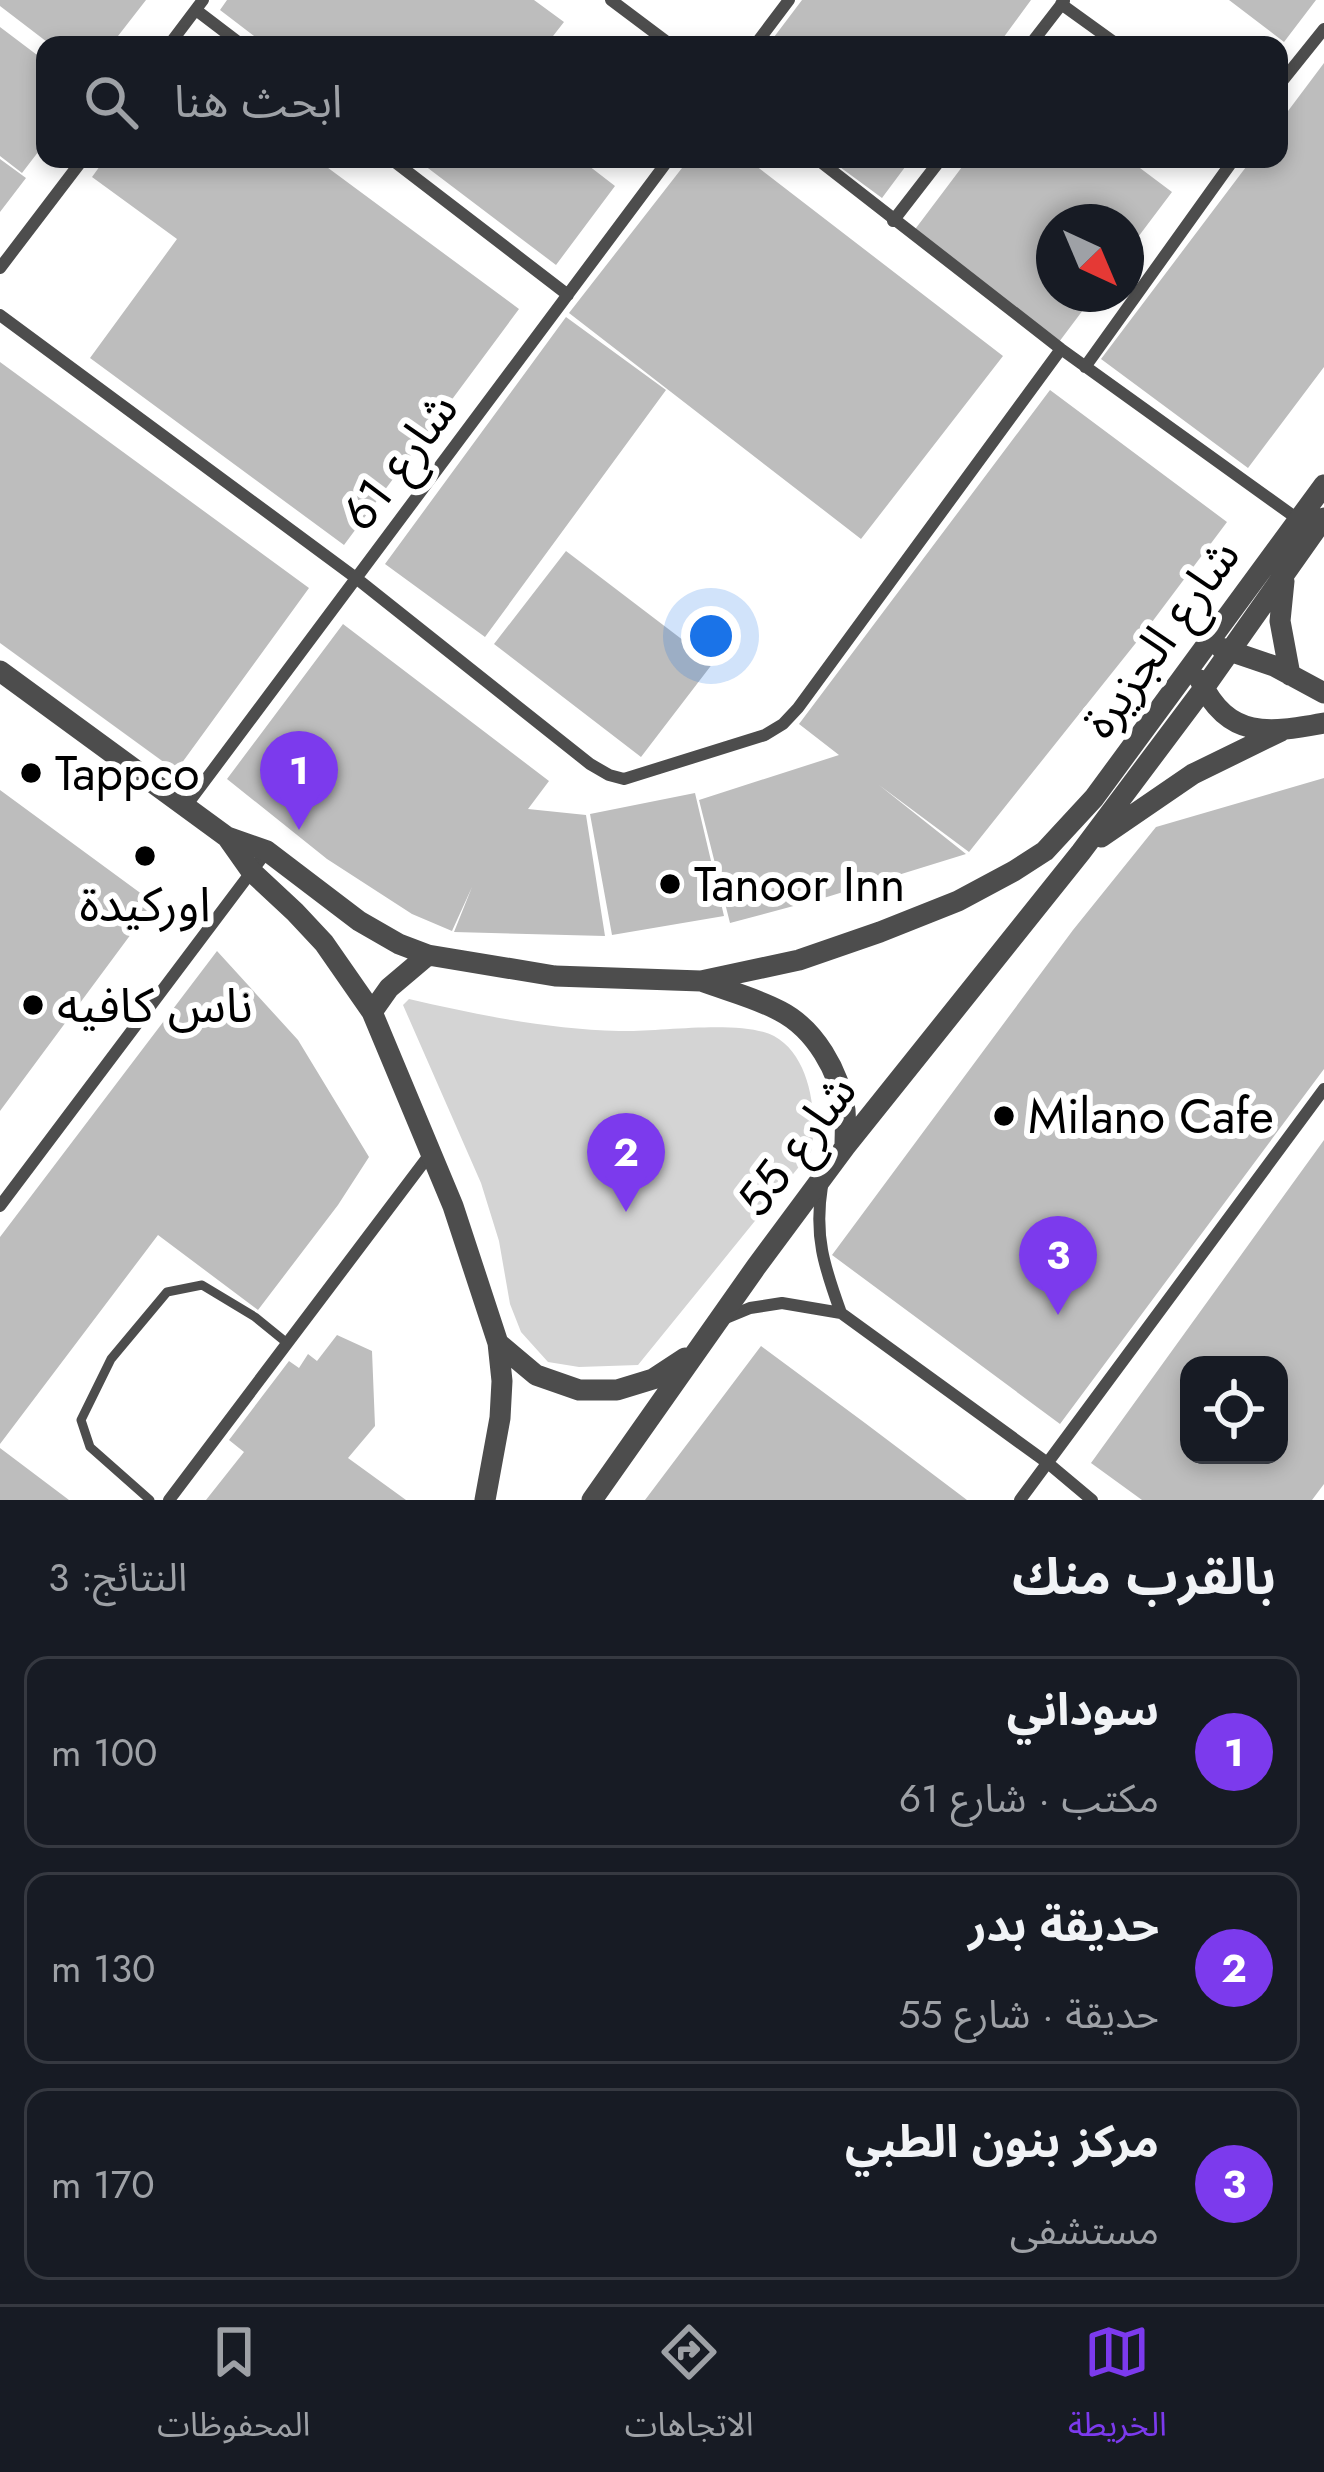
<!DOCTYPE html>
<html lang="ar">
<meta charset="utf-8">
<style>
body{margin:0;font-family:Jost,"Noto Sans Arabic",sans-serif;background:#20242c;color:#f1f3f6;direction:rtl}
.controls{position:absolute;right:36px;bottom:36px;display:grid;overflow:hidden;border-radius:24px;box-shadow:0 6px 18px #0003}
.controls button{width:108px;height:108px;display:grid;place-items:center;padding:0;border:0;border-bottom:3px solid #363941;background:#171b24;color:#f1f3f6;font:60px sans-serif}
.compass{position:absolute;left:1036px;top:204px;width:108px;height:108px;border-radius:50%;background:#171b24;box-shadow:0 6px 18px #0003;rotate:136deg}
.you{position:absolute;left:711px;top:636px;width:42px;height:42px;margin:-30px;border:9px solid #fff;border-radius:50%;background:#1a73e8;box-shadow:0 0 0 18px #1a73e833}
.badge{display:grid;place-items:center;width:78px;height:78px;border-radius:50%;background:#7c3aed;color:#fff;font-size:39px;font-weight:700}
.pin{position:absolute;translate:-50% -99px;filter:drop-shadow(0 3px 6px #0008)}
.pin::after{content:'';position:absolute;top:63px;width:42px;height:36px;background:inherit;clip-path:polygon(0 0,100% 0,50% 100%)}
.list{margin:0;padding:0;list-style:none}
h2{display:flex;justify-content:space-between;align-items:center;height:156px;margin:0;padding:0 48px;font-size:51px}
h2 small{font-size:39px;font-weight:400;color:#9ea1a6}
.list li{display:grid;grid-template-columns:78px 1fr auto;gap:36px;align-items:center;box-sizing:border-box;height:192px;margin:0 24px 24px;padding:0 24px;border:3px solid #363941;border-radius:24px}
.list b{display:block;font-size:45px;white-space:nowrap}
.list p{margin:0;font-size:39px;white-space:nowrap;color:#9ea1a6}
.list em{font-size:39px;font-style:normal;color:#9ea1a6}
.icon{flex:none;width:66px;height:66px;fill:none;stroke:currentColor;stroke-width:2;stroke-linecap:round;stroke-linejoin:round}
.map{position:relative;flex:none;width:1324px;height:1500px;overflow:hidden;direction:ltr}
.search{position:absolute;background:#171b24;box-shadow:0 6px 18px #0003;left:36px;right:36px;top:36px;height:132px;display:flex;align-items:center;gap:30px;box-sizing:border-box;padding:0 42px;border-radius:24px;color:#9ea1a6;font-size:45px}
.sheet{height:804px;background:#171b24}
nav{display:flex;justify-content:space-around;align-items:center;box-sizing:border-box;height:168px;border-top:3px solid #363941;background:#171b24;font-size:33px;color:#9ea1a6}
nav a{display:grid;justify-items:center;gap:6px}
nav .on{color:#7c3aed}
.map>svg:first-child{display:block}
.green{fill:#d4d4d4}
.building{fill:#bdbdbd;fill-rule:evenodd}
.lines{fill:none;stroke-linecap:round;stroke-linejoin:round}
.service{stroke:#4d4d4d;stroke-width:9}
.minor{stroke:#4d4d4d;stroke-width:12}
.tertiary{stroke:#4d4d4d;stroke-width:21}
.poi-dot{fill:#000;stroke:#fff;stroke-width:4.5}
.labels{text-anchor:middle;stroke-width:12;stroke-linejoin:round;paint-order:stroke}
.street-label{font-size:48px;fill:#000;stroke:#fff}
.poi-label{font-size:48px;fill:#000;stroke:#fff;text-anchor:start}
</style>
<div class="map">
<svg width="1324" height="1500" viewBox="0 0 1324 1500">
<rect width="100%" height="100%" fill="#fff"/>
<!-- green -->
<path class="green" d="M409,999c69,16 138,30 210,32 40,1 122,-12 155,5 37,20 44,80 37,116l-173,213 -59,2 -31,-5 -27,-30 -11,-28 -11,-63 -18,-58 -78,-178z"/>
<!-- building -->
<path class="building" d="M0,0h146l-35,45h-60l-51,-39z
M227,0h307l30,22 -18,23h-280l-46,-35z
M802,0h229l-33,45h-230z
M1229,0h87l-32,42z
M0,27l45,34v82l-23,30 -22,-17z
M1324,63v304l-76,101 -147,-109 151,-200h27v-36z
M0,159l26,19 -26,34z
M105,159h211l203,150 -175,236 -254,-187 87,-119 -85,-62z
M416,159h164l35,27 -59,79z
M689,159h58l256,197 -142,183 -292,-226z
M829,159h82l-29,39z
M968,159h160l44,33 -46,61v-31h-72v72h41l-36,48 -146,-110z
M566,317l100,73 -181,247 -100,-73z
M0,362l309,226 -133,183 -176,-128z
M1050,390l177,132 -84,112 -174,218 -90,-67 87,69 -139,43 -97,26 -31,-123 140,-45 -40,-31z
M566,551l147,112 -72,94 -147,-113z
M343,624l206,157 -21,28 58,6 19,121 -151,-4 18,-45 -20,44 -40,-17 -85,-55 -100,-80z
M1324,778v291l-264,355 -228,-169 241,-325 83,-103z
M0,790l154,113 -154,208z
M695,793l29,123 -112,19 -22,-121z
M217,951l81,89 71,117 -31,48 -80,105 -100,-75 -158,209v-207z
M1324,1140v344l-12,16h-170l-51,-37zM1189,1365h90v90h-90z
M337,1335l35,16 3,75 -27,32 58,42h-200l38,-48 -15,-12 60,-79 10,7 9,-14 9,7z
M761,1346l104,77 102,77h-322z
M0,1448l69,52h-69z"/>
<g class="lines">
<!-- service -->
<path class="service" d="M150,1500l-60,-53 -9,-27 30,-61 56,-67 35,-7 53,32 32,26"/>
<!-- minor -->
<path class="minor" d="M611,0l60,45
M1061,4l57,41
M196,10l46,35
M169,45l34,-45
M755,45l34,-45
M1030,45l34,-44
M1279,85l45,-56
M391,159l177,136
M817,159l244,190 238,171
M893,221l48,-62
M0,268l83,-109
M0,315l356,263 234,186 19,11 15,4 141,-44 18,-11 15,-16 263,-359
M1085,367l149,-208
M186,806l483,-647
M822,1186c-8,50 2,80 19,127
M0,1206l267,-355
M721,1320l29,-12 32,-5 59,10 208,151 43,36
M169,1500l261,-346
M1020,1500l304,-411"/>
<!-- tertiary -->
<path class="tertiary" d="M1284,581l-4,40 10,54
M1221,648l53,18 50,27
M0,671l227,166 24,34 44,41 29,31 48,69 81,194 45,137 4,38 -2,37 -15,82
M1200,680c28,60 69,53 124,43
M227,837l40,14 92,70 40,23 29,11 127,21 146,5 98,-21 81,-28 78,-31 56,-30 31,-20 49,-53 230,-313
M1101,837l92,-63 88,-43
M701,981c27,10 55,17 79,30 35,18 59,60 65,99 1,12 0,25 0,37
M372,1012l17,-24 39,-33
M498,1343l38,32 43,15h38l36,-11 32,-21
M592,1500l164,-233 89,-120 236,-295 123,-164 120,-170"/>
</g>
<!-- markers -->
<g class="poi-dot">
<circle cx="31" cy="773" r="12"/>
<circle cx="145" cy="856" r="12"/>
<circle cx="670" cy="884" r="12"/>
<circle cx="33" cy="1005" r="12"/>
<circle cx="1004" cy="1116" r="12"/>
</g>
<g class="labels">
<!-- street labels -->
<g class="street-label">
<text transform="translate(399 461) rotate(-53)" y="17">شارع 61</text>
<text transform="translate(1160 638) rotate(-54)" y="17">شارع الجزيرة</text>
<text transform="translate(796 1145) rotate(-53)" y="17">شارع 55</text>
</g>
<!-- poi labels -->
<g class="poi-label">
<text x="55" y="790">Tappco</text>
<text x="694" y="901">Tanoor Inn</text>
<text x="145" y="921" text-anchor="middle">اوركيدة</text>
<text x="57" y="1022">ناس كافيه</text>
<text x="1028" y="1133">Milano Cafe</text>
</g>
</g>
</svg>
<div class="controls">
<button><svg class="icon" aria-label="locate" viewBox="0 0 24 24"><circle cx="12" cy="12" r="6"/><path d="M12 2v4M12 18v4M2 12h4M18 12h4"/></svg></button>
</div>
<svg class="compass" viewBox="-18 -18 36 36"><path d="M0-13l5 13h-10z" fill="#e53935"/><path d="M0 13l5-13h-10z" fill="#9ea1a6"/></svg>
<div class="you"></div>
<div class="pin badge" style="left:299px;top:830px">1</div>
<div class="pin badge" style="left:626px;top:1212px">2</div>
<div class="pin badge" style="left:1058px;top:1315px">3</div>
<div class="search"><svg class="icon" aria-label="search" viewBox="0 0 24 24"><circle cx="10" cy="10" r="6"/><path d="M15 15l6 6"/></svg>ابحث هنا</div>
</div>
<section class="sheet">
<h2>بالقرب منك<small>النتائج: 3</small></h2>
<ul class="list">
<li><span class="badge">1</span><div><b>سوداني</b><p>مكتب · شارع 61</p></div><em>100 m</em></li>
<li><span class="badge">2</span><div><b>حديقة بدر</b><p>حديقة · شارع 55</p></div><em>130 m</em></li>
<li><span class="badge">3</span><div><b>مركز بنون الطبي</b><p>مستشفى</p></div><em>170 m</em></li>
</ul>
</section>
<nav>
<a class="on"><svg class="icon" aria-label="map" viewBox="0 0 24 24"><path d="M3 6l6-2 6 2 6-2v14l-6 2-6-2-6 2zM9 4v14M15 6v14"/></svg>الخريطة</a>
<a><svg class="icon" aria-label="directions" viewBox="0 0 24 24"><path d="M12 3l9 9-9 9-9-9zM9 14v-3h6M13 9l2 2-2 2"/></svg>الاتجاهات</a>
<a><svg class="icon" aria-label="saved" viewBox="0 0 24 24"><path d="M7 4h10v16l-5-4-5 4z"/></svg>المحفوظات</a>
</nav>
